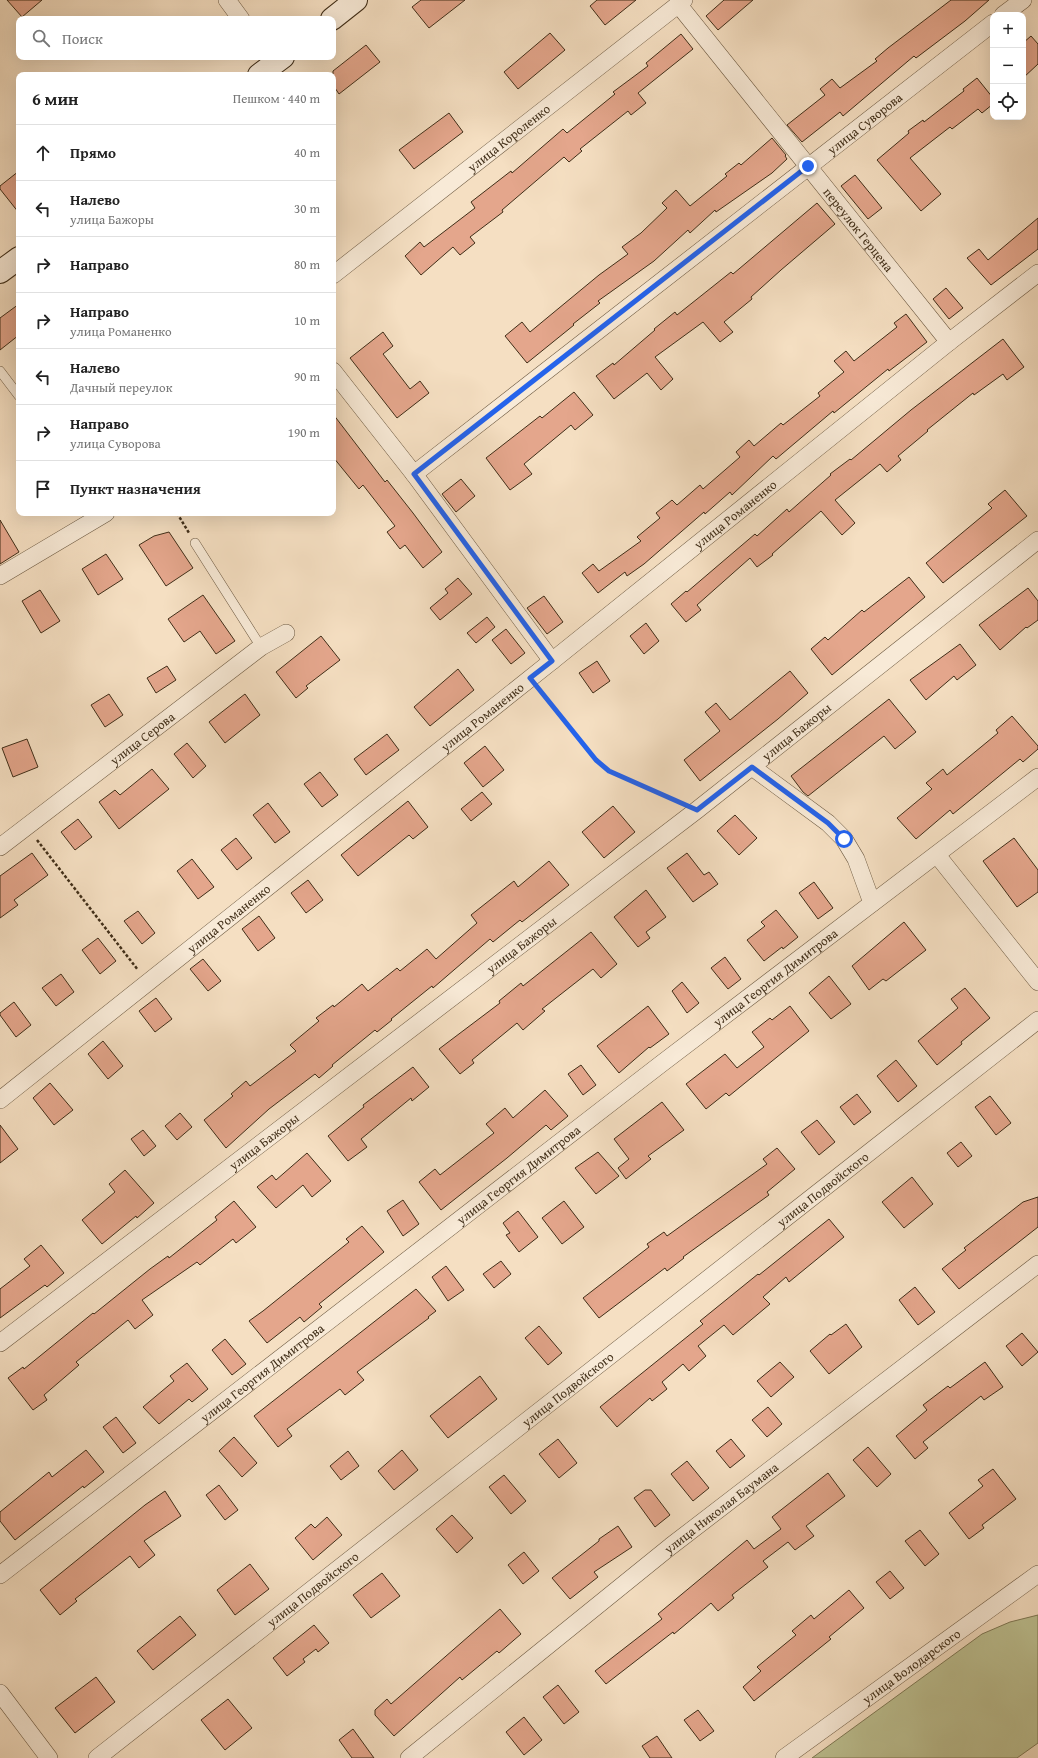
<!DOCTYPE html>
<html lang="ru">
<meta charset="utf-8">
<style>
body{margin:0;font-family:"Gentium Book Plus",serif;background:#f6f6f6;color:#222}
.controls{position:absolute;right:12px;top:12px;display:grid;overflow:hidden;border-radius:8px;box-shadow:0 4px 16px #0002}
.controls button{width:36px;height:36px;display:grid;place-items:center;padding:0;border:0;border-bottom:1px solid #e0e0e0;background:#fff;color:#222;font:20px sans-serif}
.stop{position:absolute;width:12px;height:12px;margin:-9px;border:3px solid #2563eb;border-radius:50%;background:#fff}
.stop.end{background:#2563eb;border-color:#fff;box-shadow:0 1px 4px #0008}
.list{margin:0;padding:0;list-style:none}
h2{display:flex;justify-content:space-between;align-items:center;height:52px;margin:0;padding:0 16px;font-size:17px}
h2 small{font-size:13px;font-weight:400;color:#767676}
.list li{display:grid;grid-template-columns:26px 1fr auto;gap:12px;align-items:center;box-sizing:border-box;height:56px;padding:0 16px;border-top:1px solid #e0e0e0}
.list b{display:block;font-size:15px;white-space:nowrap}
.list p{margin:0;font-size:13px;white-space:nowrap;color:#767676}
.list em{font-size:13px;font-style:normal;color:#767676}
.icon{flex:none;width:22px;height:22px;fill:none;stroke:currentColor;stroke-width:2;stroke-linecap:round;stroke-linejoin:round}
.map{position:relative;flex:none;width:1038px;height:1758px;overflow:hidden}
.search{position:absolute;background:#fff;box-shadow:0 4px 16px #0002;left:16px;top:16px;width:320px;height:44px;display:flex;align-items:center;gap:10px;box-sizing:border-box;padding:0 14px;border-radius:8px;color:#767676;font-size:15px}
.panel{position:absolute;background:#fff;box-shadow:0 4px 16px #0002;left:16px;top:72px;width:320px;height:444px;border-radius:8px}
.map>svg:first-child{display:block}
.green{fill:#bdc192;stroke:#7e7855}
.building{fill:#e4a68c;stroke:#402e18}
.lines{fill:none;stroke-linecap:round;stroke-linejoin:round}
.lane-casing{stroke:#6d5a42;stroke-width:10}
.street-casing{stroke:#6d5a42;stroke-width:18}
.secondary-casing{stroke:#402e18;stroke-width:24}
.path{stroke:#402e18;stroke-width:2.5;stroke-dasharray:3 2;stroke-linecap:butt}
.lane{stroke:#f8ead7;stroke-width:9}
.street{stroke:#f8ead7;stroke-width:17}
.secondary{stroke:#f8ead7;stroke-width:22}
.route{stroke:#2563eb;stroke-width:5}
.labels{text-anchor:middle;stroke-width:3.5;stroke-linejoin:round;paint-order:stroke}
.street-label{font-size:13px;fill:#402e18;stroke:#f8ead7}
</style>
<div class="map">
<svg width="1038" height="1758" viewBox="0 0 1038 1758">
<rect width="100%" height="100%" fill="#f5dfc2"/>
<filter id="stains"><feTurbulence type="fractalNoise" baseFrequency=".005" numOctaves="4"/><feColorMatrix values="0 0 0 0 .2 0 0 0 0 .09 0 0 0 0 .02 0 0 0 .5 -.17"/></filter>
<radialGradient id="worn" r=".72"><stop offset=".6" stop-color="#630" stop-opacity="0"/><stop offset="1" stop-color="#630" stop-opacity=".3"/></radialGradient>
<!-- green -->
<path class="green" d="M1038,1615v128l-21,15h-205l170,-124 28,-12z"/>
<!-- building -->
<path class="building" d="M7,0h35l-20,17z
M421,0h44l-36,28 -17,-21z
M597,0h39l-31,25 -15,-19z
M724,0h29l-35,30 -12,-14z
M951,0h38l-24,21 -49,37 -2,-2 -71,60 -3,-4 -38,30 -15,-17 38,-30 -5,-6 12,-10 8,9 37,-27 -2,-2 13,-11z
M550,33l15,17 -47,39 -14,-17z
M681,34l12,15 -55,44 8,10 -15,12 -3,-4 -48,38 2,2 -13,11 -5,-5 -62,53 1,2 -33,25 5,6 -15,12 -7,-8 -32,28 -16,-19 15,-14 4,5 51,-39 -4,-6 40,-31 1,2 51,-44 4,4 48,-39 -2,-2 35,-26 -2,-3z
M1031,36l7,8v20l-15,14v-35z
M366,45l14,17 -41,32 -6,-9v-14z
M977,78l16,20v6l-11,9 -4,-4 -26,20 -2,-2 -40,31 31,36 -20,17 -44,-51 32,-27 -1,-2 15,-11 1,2 40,-31 -1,-2z
M449,113l14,19 -49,37 -15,-19z
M772,138l14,17 -1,1 2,3 -15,14 -56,39 -1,-2 -25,23 -2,-3 -34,31 -56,40 2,2 -27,21 1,1 -47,38 -22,-27 17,-14 8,10 69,-57 29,-21 -6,-7 19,-14 26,-25 -5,-5 14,-13 14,16 37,-30 -2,-2 14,-11 2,2z
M19,171v42l-19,-24v-3z
M855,175l27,33 -14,11 -27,-33z
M817,203l18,21 -54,46 -30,27 1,2 -28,23 9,10 -13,10 -17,-20 -48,35 18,22 -12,11 -14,-17 -33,26 -18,-23 17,-13 1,2 41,-35 -1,-1 21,-17 2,3 54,-43 2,2z
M1038,218v31l-47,36 -24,-27 12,-9 9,11z
M946,288l17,20 -14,11 -16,-20z
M19,304v31l-19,15v-32z
M906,314l21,28 -38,29 -1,-2 -54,44 -1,-2 -57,48 -3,-3 -41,39 -2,-3 -25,22 -1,-2 -60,52 -17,12 -2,-4 -27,21 -16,-20 11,-9 6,7 42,-30 -4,-4 23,-19 -4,-5 16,-13 5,5 23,-20 3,4 37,-32 -4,-5 13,-12 5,6 27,-23 2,2 37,-29 -2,-3 26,-21 -10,-11 12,-10 8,10 43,-34 -3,-4z
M383,332l10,14 -10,8 27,35 10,-8 9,12 -32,25 -47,-60z
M1003,339l21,28 -17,13 -4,-6 -29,21 -1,-2 -46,37 1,1 -30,25 3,4 -14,12 -7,-8 -45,36 20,23 -13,12 -21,-24 -49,43 1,1 -16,12 -7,-9 -53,47 4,5 -15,12 -15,-18 15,-13 1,1 68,-58 2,2 30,-27 2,3 42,-37 -1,-1 20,-15 1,1 60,-50z
M574,392l19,23 -18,15 -4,-5 -47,39 8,10 -22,16 -24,-32 54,-42 2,2z
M333,414l52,68 2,-2 26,33 29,39 -19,16 -18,-23 -5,4 -13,-17 8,-6 -32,-41 -4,4 -26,-32z
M461,479l14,17 -19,16 -14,-18z
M1005,490l22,26 -84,67 -17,-20 66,-55 -4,-4z
M0,520l19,32 -19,12z
M169,532l24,36 -27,18 -27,-41 15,-9z
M106,554l17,25 -25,16 -16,-26z
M909,577l16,20 -93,78 -21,-26 14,-12 3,3 34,-30 2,2z
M458,578l14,16 -32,26 -10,-12 18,-15 -3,-4z
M1028,588l10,13v19l-11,8 -1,-1 -26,23 -21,-25z
M40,590l20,31 -19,12 -19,-32z
M203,595l32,46 -19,13 -16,-23 -16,11 -16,-23z
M544,596l19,26 -16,12 -20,-26z
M487,617l8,10 -19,16 -9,-10z
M646,623l13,18 -15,13 -14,-18z
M506,629l19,24 -14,11 -19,-24z
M321,636l19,24 -34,26 2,2 -12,10 -20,-26z
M960,644l16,21 -19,15 -3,-4 -28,24 -16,-20z
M597,661l13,20 -17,12 -14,-20z
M167,666l9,14 -20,13 -9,-15z
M458,669l16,21 -44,36 -16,-19z
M790,671l18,22 -30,26 -78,62 -16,-21 36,-29 -15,-19 11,-9 14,17z
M109,694l14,21 -18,12 -14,-22z
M245,694l15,21 -35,28 -16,-21z
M889,699l27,33 -21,17 -11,-13 -76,60 -5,-4 -12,-16z
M1012,716l26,30v3l-15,13 -3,-3 -67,55 -3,-4 -34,29 -19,-21 35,-29 -6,-6 17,-14 4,6 51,-42 -2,-3z
M387,734l12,16 -33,25 -12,-16z
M27,739l11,28 -25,10 -11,-29z
M187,743l19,23 -13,12 -19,-24z
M485,746l19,24 -21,17 -19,-24z
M152,769l17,20 -50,40 -20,-27 16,-12 5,5z
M320,772l18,23 -16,12 -18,-23z
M482,792l10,12 -21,17 -10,-12z
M408,801l20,26 -15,12 -4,-4 -51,41 -17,-21z
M268,803l22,29 -15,11 -22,-28z
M613,806l22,26 -31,26 -22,-26z
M735,815l22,23 -18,17 -22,-24z
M78,819l14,18 -17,13 -14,-18z
M236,838l16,20 -15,12 -16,-20z
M1014,838l24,32v22l-21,15 -34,-46z
M32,853l16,22 -34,25 4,5 -18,13v-42z
M687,853l17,22 5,-3 9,12 -25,18 -26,-34z
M192,859l22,28 -16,12 -21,-28z
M549,861l20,24 -47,37 -2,-2 -27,22 -3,-3 -57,49 -1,-2 -41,33 1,1 -15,12 -2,-2 -43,35 1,1 -14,12 -4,-4 -46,35 -43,39 -22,-28 29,-24 -2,-2 15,-13 4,5 46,-35 -6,-6 29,-24 -3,-3 17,-13 1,2 28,-23 6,7 29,-23 3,3 27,-22 9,10 41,-36 -6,-8 43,-34 4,6z
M308,880l15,20 -17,13 -15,-20z
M814,882l19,26 -15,11 -19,-26z
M646,890l20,27 -20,15 4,6 -12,9 -24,-30z
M776,910l22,27 -15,12 -1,-2 -18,14 -17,-21 18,-14 -4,-4z
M138,911l17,22 -13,11 -18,-23z
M259,916l16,22 -17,13 -16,-22z
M904,922l22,28 -40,31 -3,-2 -14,11 -17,-24z
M591,932l26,32 -16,14 -8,-9 -51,40 3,2 -22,19 -6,-7 -45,37 2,3 -14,11 -21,-25 61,-46 -1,-2 22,-18 2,3z
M98,938l18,23 -16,13 -18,-24z
M725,957l16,22 -13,10 -17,-21z
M203,959l18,22 -13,10 -18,-22z
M61,974l13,18 -18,14 -14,-18z
M829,976l22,28 -20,15 -22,-26z
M682,982l17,21 -12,10 -15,-22z
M965,988l25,30 -29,24 1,2 -25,21 -19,-24 40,-33 -7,-9z
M156,998l16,21 -17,13 -16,-21z
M14,1002l17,23 -15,12 -16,-22v-2z
M648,1006l21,28 -19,14 -1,-1 -30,26 -22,-27z
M790,1006l19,25 -80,65 -3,-3 -20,16 -20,-25 39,-30 12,14 27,-21 -12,-15 18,-14 2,2z
M103,1041l20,25 -15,13 -20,-25z
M896,1060l21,26 -19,16 -21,-26z
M581,1065l15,20 -13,10 -15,-21z
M413,1067l16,20 -17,14 -1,-3 -50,41 6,8 -19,14 -20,-25 36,-29 -1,-2z
M50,1083l23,27 -19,15 -21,-27z
M545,1090l23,26 -17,14 -5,-5 -39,33 -66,52 -22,-28 16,-13 5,6 54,-42 -8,-9 19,-16 8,10z
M857,1094l14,18 -17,13 -14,-18z
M990,1096l21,27 -15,12 -21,-28z
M662,1102l22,28 -36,26 3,3 -25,20 -8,-11 11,-9 -15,-20z
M180,1113l12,14 -15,13 -12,-14z
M817,1120l18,22 -16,13 -18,-23z
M0,1125l18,24 -18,14z
M143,1130l13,16 -12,10 -13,-17z
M961,1142l11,14 -14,11 -11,-14z
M777,1148l18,21 -28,23 2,3 -86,62 1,1 -17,13 -2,-3 -66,50 -16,-20 66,-51 -2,-3 17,-12 3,4 100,-72 -4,-5z
M598,1152l21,24 -23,18 -21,-26z
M307,1153l24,28 -19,16 -9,-12 -27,23 -19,-21 15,-12 4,5z
M125,1170l29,33 -17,15 -1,-2 -34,28 -20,-24 33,-28 -6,-8z
M912,1177l21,27 -29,24 -22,-26z
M1038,1197v30l-79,62 -17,-20 24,-19 -2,-2 59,-46z
M403,1200l16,24 -16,12 -16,-25z
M234,1201l22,26 -20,16 -3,-4 -33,26 -3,-3 -55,38 11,15 -18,14 -7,-9 -52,42 3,3 -35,30 3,5 -14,10 -25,-32 15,-11 1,2 69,-56 1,1 56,-45 18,-13 1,2 48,-38 -2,-3z
M564,1201l20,26 -22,17 -20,-26z
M518,1211l20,26 -19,15 -13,-17 4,-2 -7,-10z
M829,1219l15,18 -55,45 -3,-5 -23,20 7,7 -37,31 -9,-10 -26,21 8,10 -17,15 -6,-7 -21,18 5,7 -15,12 -2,-3 -33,29 -17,-20 103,-83 -3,-3 58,-47 1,1z
M362,1226l22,26 -65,52 3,3 -18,15 -4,-5 -33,26 -18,-22 14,-10 86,-69 -3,-3z
M41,1245l23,28 -17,14 -2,-2 -45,33v-29l30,-23 -6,-7z
M501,1261l10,13 -17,14 -11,-14z
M446,1266l18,24 -16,11 -16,-24z
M915,1287l20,25 -17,13 -19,-25z
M416,1289l20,22 -8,6 1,1 -72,54 7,8 -19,15 -5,-6 -53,40 5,7 -14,11 -24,-31z
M846,1324l16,23 -33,27 -19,-23 20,-17 1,1z
M539,1326l23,27 -14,12 -23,-27z
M1022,1333l16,19 -16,14 -16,-20z
M225,1339l21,25 -14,11 -20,-25z
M780,1362l14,15 -23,20 -14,-16z
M985,1362l18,25 -19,13 -3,-4 -58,46 5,6 -13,11 -19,-23 31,-26 -4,-5 25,-19 2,2z
M187,1363l21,26 -16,13 -3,-3 -30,25 -16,-17 31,-26 -4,-5z
M480,1376l17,23 -49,39 -18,-22z
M768,1407l14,17 -15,13 -15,-17z
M116,1417l20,26 -13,10 -20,-26z
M234,1437l23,26 -15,14 -23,-26z
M558,1439l19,24 -18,15 -20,-24z
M731,1439l14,17 -15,12 -14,-17z
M868,1447l23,27 -14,13 -24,-27z
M86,1450l18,22 -20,16 -1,-2 -68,54 -15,-19v-9l49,-40 3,5z
M402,1450l16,20 -24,20 -16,-19z
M348,1451l11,15 -18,14 -11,-14z
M687,1461l22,27 -16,13 -22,-27z
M993,1469l23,30 -34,26 2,3 -15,11 -20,-26 34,-27 -5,-6z
M828,1473l17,23 -39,30 8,10 -19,14 -7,-8 -25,19 5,6 -36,28 2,3 -16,13 -7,-8 -37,31 -1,-2 -67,52 -11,-13 67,-52 -4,-5 89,-74 7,9 27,-20 -9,-12z
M504,1475l22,26 -15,13 -22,-27z
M219,1485l19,25 -13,10 -19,-25z
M645,1490h6l19,25 -15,12 -21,-29z
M165,1491l16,25 -37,25 11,14 -16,13 -9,-12 -55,43 2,2 -17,14 -20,-25 105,-85z
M452,1515l21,23 -16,15 -21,-24z
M327,1517l15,18 -29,25 -18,-22 16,-14 4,4z
M618,1526l14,21 -38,25 4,5 -28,22 -18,-21 47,-37v-2z
M920,1530l19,24 -14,12 -20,-25z
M524,1552l15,19 -16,13 -15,-19z
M250,1564l19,25 -34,26 -18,-25z
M890,1571l14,17 -14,11 -14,-17z
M382,1573l18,23 -29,22 -18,-23z
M849,1590l15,18 -35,29 2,2 -77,62 -11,-14 18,-16 -4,-4 39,-32 -4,-4 19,-16 3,4z
M500,1609l21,25 -22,19 -2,-2 -35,29 -2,-3 -66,59 -19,-21v-5l12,-11 4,5z
M180,1616l16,19 -43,35 -16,-19z
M314,1625l15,18 -11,9 -2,-3 -13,10 2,3 -18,14 -14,-18z
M96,1677l19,25 -40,31 -20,-25z
M558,1685l21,27 -15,12 -21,-27z
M228,1699l24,29 -27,22 -24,-30z
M698,1710l16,21 -14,10 -16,-21z
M524,1717l18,23 -18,15 -18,-23z
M353,1729l21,29h-22l-13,-18z
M657,1736l15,22h-22l-8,-12z"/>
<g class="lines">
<!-- lane casing -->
<g class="lane-casing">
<path id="lane" d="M0,371l19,25
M195,543l66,104"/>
</g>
<!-- street casing -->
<g class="street-casing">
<g id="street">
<path d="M227,0l14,19"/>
<path id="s1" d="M678,4l271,338"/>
<path d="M1003,15l20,-15"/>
<path id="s2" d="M333,275l351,-275"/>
<path d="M333,371l81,103 138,187"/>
<path id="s3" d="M414,474l579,-451"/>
<path d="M0,576l106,-63"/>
<path d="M752,767l76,56 16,16 12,20 16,44"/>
<path id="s4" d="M0,847l261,-200 25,-14"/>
<path d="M937,855l101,127"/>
<path id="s5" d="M0,1100l552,-439 397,-319 89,-69"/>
<path id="s6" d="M0,1343l697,-533 341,-270"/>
<path id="s7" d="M0,1575l661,-511 377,-287"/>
<path d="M0,1693l49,65"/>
<path id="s8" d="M97,1758l941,-738"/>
<path id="s9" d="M409,1758l262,-212 367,-282"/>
<path id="s10" d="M784,1758l254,-184"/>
</g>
</g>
<!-- secondary casing -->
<g class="secondary-casing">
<path id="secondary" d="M332,19l24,-19
M259,75l24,-18
M0,272l19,-14"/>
</g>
<!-- path -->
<path class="path" d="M177,513l12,20
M540,691l56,69 13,11 70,31
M37,840l101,130"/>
<!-- lane -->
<use href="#lane" class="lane"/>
<!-- street -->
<use href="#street" class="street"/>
<!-- secondary -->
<use href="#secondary" class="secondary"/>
</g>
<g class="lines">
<!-- route -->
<path class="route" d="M808,166l-394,308 138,187 -22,17 66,82 13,11 88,39 55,-43 76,56 16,16"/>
</g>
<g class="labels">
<!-- street labels -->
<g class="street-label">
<text dy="5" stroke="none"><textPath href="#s3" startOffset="571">улица Суворова</textPath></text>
<text dy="5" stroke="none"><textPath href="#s2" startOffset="223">улица Короленко</textPath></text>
<text dy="5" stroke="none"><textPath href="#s1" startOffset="289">переулок Герцена</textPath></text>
<text dy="5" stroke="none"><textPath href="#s5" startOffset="940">улица Романенко</textPath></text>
<text dy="5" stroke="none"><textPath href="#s5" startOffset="616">улица Романенко</textPath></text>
<text dy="5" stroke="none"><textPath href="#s6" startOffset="1004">улица Бажоры</textPath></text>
<text dy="5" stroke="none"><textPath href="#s4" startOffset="179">улица Серова</textPath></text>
<text dy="5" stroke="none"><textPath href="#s5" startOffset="292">улица Романенко</textPath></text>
<text dy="5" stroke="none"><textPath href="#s6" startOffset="656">улица Бажоры</textPath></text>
<text dy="5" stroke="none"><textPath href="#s7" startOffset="979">улица Георгия Димитрова</textPath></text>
<text dy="5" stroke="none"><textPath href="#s6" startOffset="332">улица Бажоры</textPath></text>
<text dy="5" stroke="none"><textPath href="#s7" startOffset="655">улица Георгия Димитрова</textPath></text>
<text dy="5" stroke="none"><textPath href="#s8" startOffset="922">улица Подвойского</textPath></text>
<text dy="5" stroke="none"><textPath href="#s7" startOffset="331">улица Георгия Димитрова</textPath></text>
<text dy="5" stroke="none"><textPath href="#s8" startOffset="598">улица Подвойского</textPath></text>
<text dy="5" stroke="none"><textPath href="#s9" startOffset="400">улица Николая Баумана</textPath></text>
<text dy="5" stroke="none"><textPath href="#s8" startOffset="274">улица Подвойского</textPath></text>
<text dy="5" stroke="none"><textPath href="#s10" startOffset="157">улица Володарского</textPath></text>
</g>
</g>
<rect width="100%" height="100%" filter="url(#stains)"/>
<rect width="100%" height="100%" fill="url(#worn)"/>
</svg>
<div class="controls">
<button>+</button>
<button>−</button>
<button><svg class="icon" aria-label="locate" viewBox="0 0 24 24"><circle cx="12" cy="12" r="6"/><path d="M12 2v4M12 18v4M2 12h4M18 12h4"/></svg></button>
</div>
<div class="stop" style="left:844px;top:839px"></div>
<div class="stop end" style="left:808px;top:166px"></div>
<div class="search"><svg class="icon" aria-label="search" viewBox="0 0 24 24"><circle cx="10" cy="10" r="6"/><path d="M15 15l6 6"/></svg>Поиск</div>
<section class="panel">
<h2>6 мин<small>Пешком · 440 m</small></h2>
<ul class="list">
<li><svg class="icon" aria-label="ahead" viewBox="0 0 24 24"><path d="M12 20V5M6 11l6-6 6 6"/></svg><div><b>Прямо</b></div><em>40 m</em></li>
<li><svg class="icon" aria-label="left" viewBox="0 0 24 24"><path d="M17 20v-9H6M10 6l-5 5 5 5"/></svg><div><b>Налево</b><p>улица Бажоры</p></div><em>30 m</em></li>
<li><svg class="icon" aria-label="right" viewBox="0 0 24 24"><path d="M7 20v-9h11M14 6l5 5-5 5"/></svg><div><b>Направо</b></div><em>80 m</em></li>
<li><svg class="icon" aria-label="right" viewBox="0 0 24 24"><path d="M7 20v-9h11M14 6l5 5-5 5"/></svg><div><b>Направо</b><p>улица Романенко</p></div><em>10 m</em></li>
<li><svg class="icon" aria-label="left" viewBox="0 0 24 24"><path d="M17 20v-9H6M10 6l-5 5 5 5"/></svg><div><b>Налево</b><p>Дачный переулок</p></div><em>90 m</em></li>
<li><svg class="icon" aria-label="right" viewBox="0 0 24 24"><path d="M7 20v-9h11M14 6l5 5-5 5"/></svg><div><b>Направо</b><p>улица Суворова</p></div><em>190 m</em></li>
<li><svg class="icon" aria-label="arrive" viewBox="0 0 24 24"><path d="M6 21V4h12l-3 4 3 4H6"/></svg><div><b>Пункт назначения</b></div></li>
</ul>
</section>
</div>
